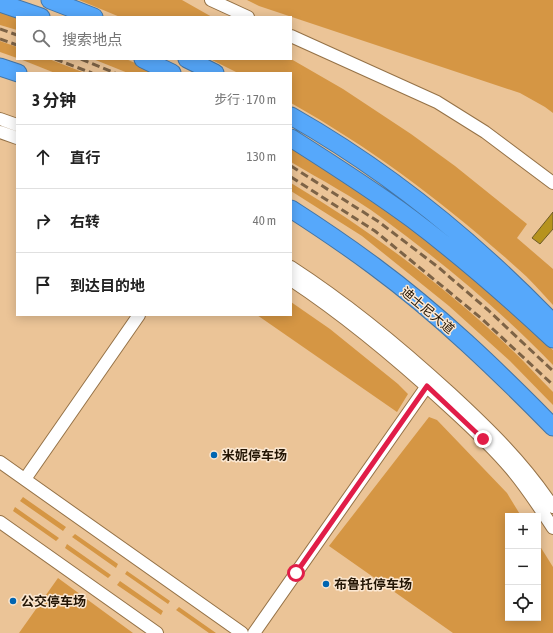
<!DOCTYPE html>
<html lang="zh">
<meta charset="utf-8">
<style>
body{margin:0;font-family:"Asap Condensed","Noto Sans SC",sans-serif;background:#f2f2f2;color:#222}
.controls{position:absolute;right:12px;bottom:12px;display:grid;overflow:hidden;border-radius:0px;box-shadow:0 2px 10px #0003}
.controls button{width:36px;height:36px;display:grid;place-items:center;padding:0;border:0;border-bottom:1px solid #e0e0e0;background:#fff;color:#222;font:20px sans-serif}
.stop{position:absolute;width:12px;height:12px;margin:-9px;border:3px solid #e11d48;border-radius:50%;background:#fff}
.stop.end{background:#e11d48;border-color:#fff;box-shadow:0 1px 4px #0008}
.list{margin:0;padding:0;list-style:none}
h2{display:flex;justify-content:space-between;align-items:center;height:52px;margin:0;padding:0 16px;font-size:17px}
h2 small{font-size:13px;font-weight:400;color:#767676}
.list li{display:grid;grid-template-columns:26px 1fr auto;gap:12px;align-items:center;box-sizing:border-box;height:64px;padding:0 16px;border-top:1px solid #e0e0e0}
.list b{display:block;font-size:15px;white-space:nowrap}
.list em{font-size:13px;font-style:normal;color:#767676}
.icon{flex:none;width:22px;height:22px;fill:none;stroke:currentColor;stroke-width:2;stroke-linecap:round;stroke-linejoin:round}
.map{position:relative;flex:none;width:553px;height:633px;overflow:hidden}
.search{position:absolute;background:#fff;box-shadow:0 2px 10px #0003;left:16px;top:16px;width:276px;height:44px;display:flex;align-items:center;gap:10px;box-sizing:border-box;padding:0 14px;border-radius:0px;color:#767676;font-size:15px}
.panel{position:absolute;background:#fff;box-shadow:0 2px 10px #0003;left:16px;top:72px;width:276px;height:244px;border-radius:0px}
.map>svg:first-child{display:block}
.green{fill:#d59644}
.building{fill:#b6931e;stroke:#6d5b27}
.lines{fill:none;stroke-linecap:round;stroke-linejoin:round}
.minor-casing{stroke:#957247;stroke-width:14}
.highway-casing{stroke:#4475a5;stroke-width:19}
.minor{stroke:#fff;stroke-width:12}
.highway{stroke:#56a8fb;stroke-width:17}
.rail{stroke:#7d6346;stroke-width:3;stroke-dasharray:8 4;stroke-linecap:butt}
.route{stroke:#e11d48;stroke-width:5}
.poi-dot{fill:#0065b1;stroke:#fce8d2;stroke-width:1.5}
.labels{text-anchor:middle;stroke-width:3;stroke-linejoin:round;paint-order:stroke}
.street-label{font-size:13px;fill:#241605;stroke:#fce8d2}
.poi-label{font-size:13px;font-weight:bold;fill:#241605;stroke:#fce8d2;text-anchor:start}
</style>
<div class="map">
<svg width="553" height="633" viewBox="0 0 553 633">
<rect width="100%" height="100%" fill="#ebc497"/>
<!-- green -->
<path class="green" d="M79,0h103l30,17h-92z
M247,0h306v113l-8,-6 -25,-14 -261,-87z
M0,9l17,8v13l-17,-5z
M0,41l17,6v11l-17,-6z
M20,59h29l36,14h-30z
M93,59h33l32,14h-30z
M210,59h81l52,30 68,45 44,32 72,58 -10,14 36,31v36c-12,-13 -23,-26 -36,-37 -70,-63 -144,-119 -226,-165v-30h-53z
M291,146l114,76 68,56 80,72v15c-52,-54 -111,-103 -171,-147 -28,-21 -61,-38 -91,-56z
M291,183c79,47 153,103 220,166 14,13 28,29 42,43v13l-43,-44 -61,-55 -87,-70 -71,-45z
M291,302l39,27 68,55 10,10 -11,18 -140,-97h34z
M429,417l8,3 70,73 14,23h-13v102h30v-75l15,24v66h-100l-124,-87z
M23,497l43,30 -3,4 -43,-30z
M15,507l44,31 -3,3 -43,-30z
M75,534l43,30 -2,4 -44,-31z
M67,544l44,31 -3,3 -43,-30z
M127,571l43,30 -2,3 -43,-30z
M58,578l75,55h-114z
M120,581l43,30 -2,4 -44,-30z
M179,607l37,26h-7l-33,-23z"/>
<!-- building -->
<path class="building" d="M553,212v17l-13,15 -8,-6z"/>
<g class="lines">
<!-- minor casing -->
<g class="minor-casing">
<path id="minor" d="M211,0l37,17
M291,36l146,66 48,30 68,51
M0,119l17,6
M0,132l17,6
M291,267c57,37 109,80 159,126 38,35 74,70 103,114
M291,280c56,37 107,80 156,125 22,20 45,41 64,64 16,19 29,39 42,59
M0,462l242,171
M25,479l114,-164
M0,522l157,111
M254,633l173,-247"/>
</g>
<!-- highway casing -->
<g class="highway-casing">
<path id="highway" d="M50,0l44,17
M0,3l41,14
M143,59l29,14
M187,59l28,14
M0,67l18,6
M291,116c97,55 185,127 262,207
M291,138c41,26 82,52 121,81 49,37 96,78 141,120
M291,209c28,18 56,37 83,57 65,48 123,104 179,161"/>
</g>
<!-- minor -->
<use href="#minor" class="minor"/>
<!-- highway -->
<use href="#highway" class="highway"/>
<!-- rail -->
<path class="rail" d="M0,29l17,6
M0,39l17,6
M55,59l37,14
M81,59l34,14
M291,166l88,56 59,45 50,43 65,61
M291,177l84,54 106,87 72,67"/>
</g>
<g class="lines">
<!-- route -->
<path class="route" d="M296,573l131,-187 56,53"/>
</g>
<!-- markers -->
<g class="poi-dot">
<circle cx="214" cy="455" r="4"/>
<circle cx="326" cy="584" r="4"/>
<circle cx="13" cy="601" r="4"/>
</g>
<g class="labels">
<!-- street labels -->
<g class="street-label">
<text transform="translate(428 310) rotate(40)" y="5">迪士尼大道</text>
</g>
<!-- poi labels -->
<g class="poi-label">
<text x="222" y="460">米妮停车场</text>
<text x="334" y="589">布鲁托停车场</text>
<text x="21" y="606">公交停车场</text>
</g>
</g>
</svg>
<div class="controls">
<button>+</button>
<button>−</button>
<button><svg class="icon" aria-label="locate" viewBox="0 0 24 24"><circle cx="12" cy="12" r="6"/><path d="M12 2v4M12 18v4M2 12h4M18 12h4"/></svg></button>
</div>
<div class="stop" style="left:296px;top:573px"></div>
<div class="stop end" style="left:483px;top:439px"></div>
<div class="search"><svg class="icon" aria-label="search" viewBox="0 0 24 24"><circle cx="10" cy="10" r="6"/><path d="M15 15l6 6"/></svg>搜索地点</div>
<section class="panel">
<h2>3 分钟<small>步行 · 170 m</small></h2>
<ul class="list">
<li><svg class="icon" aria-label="ahead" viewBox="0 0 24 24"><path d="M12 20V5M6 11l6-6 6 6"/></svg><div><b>直行</b></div><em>130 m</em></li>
<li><svg class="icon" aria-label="right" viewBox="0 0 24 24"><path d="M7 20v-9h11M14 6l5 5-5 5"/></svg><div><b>右转</b></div><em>40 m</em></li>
<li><svg class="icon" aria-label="arrive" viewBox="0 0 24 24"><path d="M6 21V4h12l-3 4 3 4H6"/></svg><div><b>到达目的地</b></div></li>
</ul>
</section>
</div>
